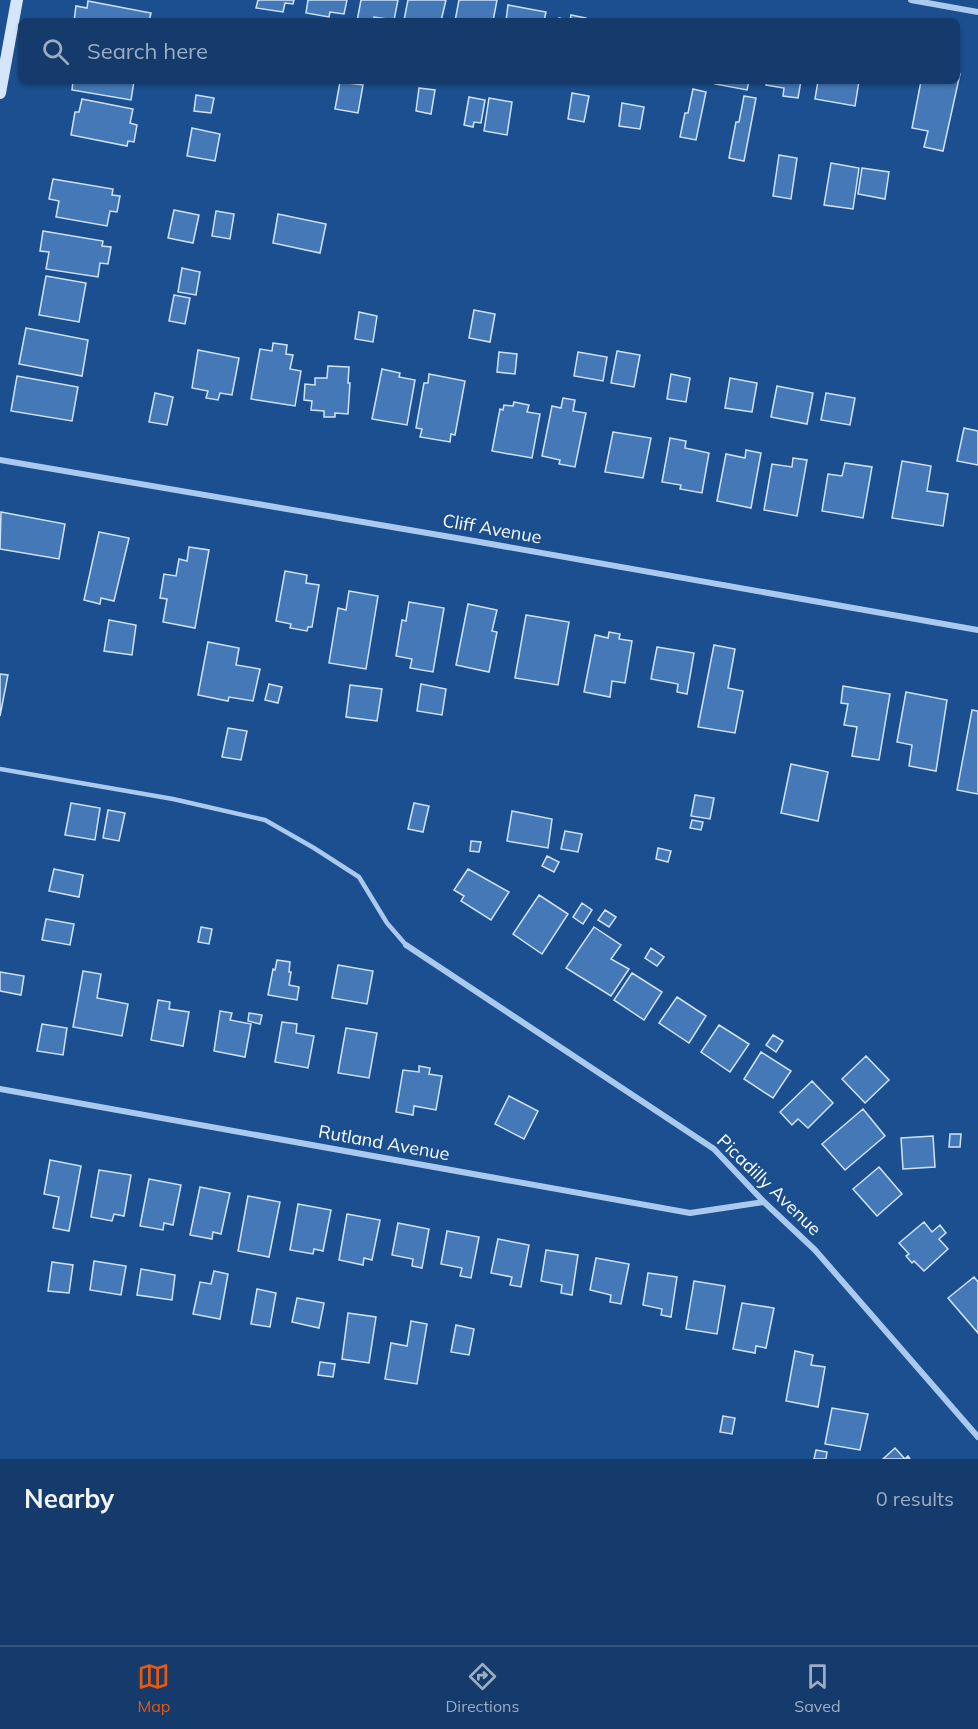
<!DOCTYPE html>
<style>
body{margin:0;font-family:Mulish,sans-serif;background:#1d4271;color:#f1f3f6}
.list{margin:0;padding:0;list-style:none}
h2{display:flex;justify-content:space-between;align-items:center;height:78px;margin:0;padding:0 24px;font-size:26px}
h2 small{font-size:20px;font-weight:400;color:#9dadc1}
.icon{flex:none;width:33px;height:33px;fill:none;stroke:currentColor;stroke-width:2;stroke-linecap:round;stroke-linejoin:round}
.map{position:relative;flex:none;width:978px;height:1459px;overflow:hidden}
.search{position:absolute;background:#143b6b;box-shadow:0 2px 4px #0004;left:18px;right:18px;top:18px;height:66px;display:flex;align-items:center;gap:15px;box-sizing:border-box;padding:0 21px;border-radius:9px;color:#9dadc1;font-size:22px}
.sheet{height:186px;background:#143b6b}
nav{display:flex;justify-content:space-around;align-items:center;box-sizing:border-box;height:84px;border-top:2px solid #33557e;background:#143b6b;font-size:16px;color:#9dadc1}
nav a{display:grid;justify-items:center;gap:3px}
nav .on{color:#ea580c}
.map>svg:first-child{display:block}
.building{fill:#4478b7;stroke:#cfe3fa;stroke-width:1.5}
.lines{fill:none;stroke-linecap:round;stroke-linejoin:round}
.lane{stroke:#a9c9ee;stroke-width:4.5}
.street{stroke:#a9c9ee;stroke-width:6}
.secondary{stroke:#d6e6fa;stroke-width:12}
.labels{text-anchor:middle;stroke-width:4.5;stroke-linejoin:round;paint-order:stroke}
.street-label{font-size:18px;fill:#fff;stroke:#1b4f8f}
</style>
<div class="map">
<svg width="978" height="1459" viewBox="0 0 978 1459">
<rect width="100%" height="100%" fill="#1b4f8f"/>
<!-- building -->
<path class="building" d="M258,0h36l-1,4 -8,-1 -2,9 -27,-4z
M308,0h39l-3,14 -14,-2 -1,5 -23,-4z
M361,0h37l-4,20 -20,-3 -1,4h-16z
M408,0h38l-5,21 -37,-1z
M459,0h38l-4,21h-38z
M88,1l63,12 -2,8h-75l2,-15 11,2z
M508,5l38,7 -2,9h-38z
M571,15l15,3 -1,3h-27l1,-3 11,3z
M957,73l3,1 -17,77 -19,-4 4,-16 -16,-3 9,-47h36z
M73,81h61l-3,19 -59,-10z
M715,81h34l-2,9 -32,-6z
M766,81h35l-3,17 -15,-2 1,-8 -18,-3z
M818,81h41l-4,25 -40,-7z
M340,82l23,3 -5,28 -23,-4z
M419,88l16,2 -4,24 -15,-3z
M693,89l13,3 -10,48 -16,-3 5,-24h3z
M572,93l17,3 -5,26 -16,-3z
M196,95l18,3 -3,15 -17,-2z
M744,96l12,2 -12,63 -15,-3 7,-36h3z
M469,97l16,3 -4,23 -7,-1 -1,5 -9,-2z
M489,98l23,4 -5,33 -23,-4z
M82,99l51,10 -3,14 7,2 -3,17 -6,-1 -1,5 -56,-11 4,-23h4z
M622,103l22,4 -4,22 -21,-3z
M192,128l28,6 -5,27 -28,-5z
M779,155l18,3 -6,41 -18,-3z
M831,163l28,5 -6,41 -29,-4z
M862,168l27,4 -4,27 -27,-5z
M53,179l60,10 -1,6 8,1 -3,16 -7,-1 -3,15 -51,-9 3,-16 -10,-2z
M174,210l25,5 -6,28 -25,-5z
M216,211l18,3 -4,25 -18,-3z
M278,214l48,10 -6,29 -47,-10z
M43,231l60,10 -1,5 9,1 -3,17 -8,-1 -2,14 -52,-8 3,-17 -9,-1z
M182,268l18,4 -4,23 -18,-3z
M46,276l40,7 -7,39 -40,-7z
M174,295l16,3 -5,26 -16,-3z
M474,310l21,4 -5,28 -21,-4z
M359,312l18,4 -4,26 -18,-3z
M26,328l62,12 -6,36 -63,-12z
M273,343l14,2 -1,9 7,1 -3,14 11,2 -6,35 -44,-7 9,-50 12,2z
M198,350l41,8 -7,37 -12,-2 -2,7 -12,-2 2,-7 -16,-3z
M617,351l23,4 -6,32 -23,-4z
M499,352l18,2 -2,20 -18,-2z
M578,352l29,5 -4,24 -29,-5z
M328,366l21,1 -1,16h2l-2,31 -13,-1v4h-11v-6l-13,-1 1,-9 -8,-1 1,-16 10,1v-7h12z
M382,369l18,4 -1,4 16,3 -8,45 -35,-6z
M429,374l36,7 -10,54 -4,-1 -1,8 -30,-5 2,-8 -6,-1 8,-45h4z
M671,374l19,4 -4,24 -19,-3z
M17,376l61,11 -6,34 -61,-10z
M730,378l27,5 -5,29 -27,-4z
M777,386l36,7 -6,31 -36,-7z
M155,393l18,4 -6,28 -18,-3z
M826,393l29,5 -5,27 -29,-5z
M563,398l12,2 -2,11 13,2 -11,54 -16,-3 1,-4 -18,-4 10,-50 9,2z
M514,402l15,3 -2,7 13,2 -8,44 -40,-7 8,-42 3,1 1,-5 9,1z
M964,428l14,3v34l-21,-4z
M613,432l38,6 -8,40 -38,-6z
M670,438l16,3 -1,7 24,5 -7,40 -22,-4 1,-4 -19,-3z
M746,450l15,3 -10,55 -34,-7 9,-47 19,4z
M793,458l14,2 -10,56 -33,-6 8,-46 20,3z
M902,461l29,5 -4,25 21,3 -5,32 -51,-8z
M845,463l27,4 -9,51 -41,-7 6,-37 14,2z
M1,512l64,12 -6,35 -59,-10z
M99,532l30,6 -15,63 -13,-3 -1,6 -16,-4z
M189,547l20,3 -14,78 -32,-6 4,-23 -7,-1 4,-24 12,2 3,-17 8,2z
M285,571l22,4 -1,8 13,2 -7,42h-4l-1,4 -17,-3 1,-4 -15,-3z
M349,591l29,5 -12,73 -37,-6 9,-55 8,2z
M409,602l35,6 -11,64 -23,-4 2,-9 -16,-3 6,-36 4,1z
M468,604l29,6 -5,21 5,1 -8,40 -33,-7z
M526,615l43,7 -11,63 -43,-7z
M109,620l27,5 -4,30 -28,-4z
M609,632l11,2 -1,5 13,2 -7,42 -13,-2 -2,16 -26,-5 11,-57 13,3z
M208,642l31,6 -3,17 24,4 -7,32 -24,-4 -1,4 -30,-6z
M714,645l21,4 -7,39 15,3 -8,42 -37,-6z
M657,647l37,6 -7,41 -10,-2 1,-8 -27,-5z
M0,674l8,1 -8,41z
M269,684l13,3 -4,16 -13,-3z
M421,684l25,5 -4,26 -25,-4z
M350,685l32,4 -5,32 -31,-4z
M843,686l47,8 -11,66 -27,-4 5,-29 -13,-2 4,-21 -7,-1z
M906,692l41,8 -11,71 -27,-5 3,-21 -15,-3z
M972,710l6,1v83l-21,-4z
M228,728l19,3 -6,29 -19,-3z
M791,764l37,8 -10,49 -37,-8z
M695,795l19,3 -4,21 -19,-3z
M71,803l29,5 -5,32 -30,-5z
M414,803l15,3 -6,26 -15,-3z
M108,810l17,3 -6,28 -16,-3z
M512,811l40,8 -4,29 -41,-7z
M692,820l11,2 -2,8 -11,-2z
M565,831l17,3 -4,18 -17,-3z
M471,841l10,1 -2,10 -9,-1z
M658,848l13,3 -3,11 -12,-3z
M547,856l12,6 -5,10 -12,-6z
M54,869l29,6 -4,22 -30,-6z
M468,869l41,23 -18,28 -30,-19 3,-5 -10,-6z
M539,895l29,19 -26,40 -29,-20z
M582,903l10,7 -9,14 -10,-7z
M605,910l11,7 -7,10 -11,-7z
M46,919l28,5 -4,21 -28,-5z
M201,927l11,2 -3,15 -11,-2z
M594,927l27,18 -10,14 18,10 -18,27 -45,-28z
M651,948l13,9 -7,9 -12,-8z
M277,960l13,2 -1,10h2l-2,13 10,2 -2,13 -29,-5 5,-26 2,1z
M338,965l35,6 -6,33 -35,-6z
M83,971l18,3 -4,24 31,6 -6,32 -49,-9z
M0,972l24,4 -3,19 -21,-4z
M632,973l30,19 -18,28 -30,-20z
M677,997l29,19 -17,27 -30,-20z
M158,1000l12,2 -1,7 20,3 -6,34 -32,-6z
M220,1011l12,2 -2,7 21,4 -6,33 -31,-6z
M249,1013l13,2 -2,9 -12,-3z
M282,1022l15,2 -1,9 18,3 -6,32 -33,-6z
M42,1024l25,4 -4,27 -26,-4z
M719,1025l30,19 -19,28 -29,-20z
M346,1028l31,5 -8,45 -31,-5z
M773,1035l10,6 -7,11 -10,-7z
M761,1052l30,19 -18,27 -29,-19z
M866,1056l23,24 -24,23 -23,-24z
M419,1066l11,2 -1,6 13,2 -6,34 -22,-4 -1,9 -17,-3 7,-42 16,2z
M812,1081l21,22 -25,25 -10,-9 -6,6 -12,-13z
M509,1096l29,15 -14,28 -29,-15z
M863,1109l22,27 -40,34 -23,-26z
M950,1134h11l-1,13h-11z
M933,1136l2,31 -32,2 -2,-31z
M50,1160l31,6 -12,65 -16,-3 6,-31 -15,-3z
M879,1167l23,27 -25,22 -24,-27z
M99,1170l32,5 -7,41 -10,-2 -2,7 -21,-4z
M149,1179l32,6 -8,40 -9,-2 -1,7 -23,-4z
M200,1187l30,6 -9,41 -8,-2 -1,7 -22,-4z
M248,1196l32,6 -11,55 -31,-6z
M298,1204l33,6 -8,41 -9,-2 -1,5 -23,-4z
M347,1214l33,6 -8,40 -8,-2 -1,7 -24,-5z
M924,1222l8,10 8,-7 6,8 -7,6 9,10 -24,22 -10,-10 -2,2 -6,-7 3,-2 -10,-11z
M398,1223l31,6 -7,39 -10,-2 1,-7 -21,-4z
M447,1231l32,6 -8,41 -11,-2 2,-8 -21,-4z
M498,1239l31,6 -8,42 -11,-2 2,-8 -21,-4z
M546,1250l32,5 -6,40 -11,-2 1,-8 -21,-4z
M596,1258l33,6 -8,40 -11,-2 1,-7 -21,-5z
M94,1261l32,5 -5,29 -31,-5z
M52,1262l21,3 -4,28 -21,-2z
M141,1269l34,6 -3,25 -35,-5z
M214,1271l14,3 -8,45 -27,-5 7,-32 11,2z
M648,1273l29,4 -6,40 -10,-2 1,-6 -19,-4z
M974,1277l4,5v51l-30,-35z
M694,1281l31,5 -8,48 -31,-5z
M257,1289l19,4 -6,34 -19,-3z
M297,1298l27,5 -5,25 -27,-6z
M742,1303l32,5 -8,40 -10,-2 -1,7 -22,-4z
M348,1313l28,4 -7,46 -27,-4z
M411,1321l16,3 -10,60 -32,-5 6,-36 16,3z
M456,1325l18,4 -5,26 -18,-3z
M795,1351l18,4 -2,10 14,2 -7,40 -32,-6z
M320,1362l15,2 -2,13 -15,-2z
M832,1408l36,6 -8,36 -35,-6z
M723,1416l12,2 -3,16 -12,-2z
M895,1448l10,11 3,-3 2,3h-27z
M816,1450l11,2 -1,7h-12z"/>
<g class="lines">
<!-- lane -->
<path class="lane" d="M0,769l173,30 92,21 49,28 45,29 28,46 19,22"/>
<!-- street -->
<path class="street" d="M911,0l67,12
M0,460l474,81 504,89
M406,945l308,204 50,53 51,48 163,187
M0,1089l690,124 74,-11"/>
<!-- secondary -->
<path class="secondary" d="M0,93l17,-93"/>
</g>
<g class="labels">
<!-- street labels -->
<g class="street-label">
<text transform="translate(492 529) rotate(10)" y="6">Cliff Avenue</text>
<text transform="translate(384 1143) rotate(10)" y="6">Rutland Avenue</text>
<text transform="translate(769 1185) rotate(44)" y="6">Picadilly Avenue</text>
</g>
</g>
</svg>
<div class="search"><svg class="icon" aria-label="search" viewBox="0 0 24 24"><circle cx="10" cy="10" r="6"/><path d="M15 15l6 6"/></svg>Search here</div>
</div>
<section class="sheet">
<h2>Nearby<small>0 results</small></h2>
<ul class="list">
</ul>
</section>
<nav>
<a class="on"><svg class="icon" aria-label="map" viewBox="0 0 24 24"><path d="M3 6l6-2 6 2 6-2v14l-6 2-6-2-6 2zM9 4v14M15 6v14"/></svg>Map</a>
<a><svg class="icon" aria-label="directions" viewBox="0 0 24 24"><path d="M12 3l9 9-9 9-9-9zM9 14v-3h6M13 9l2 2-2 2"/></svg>Directions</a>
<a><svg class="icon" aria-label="saved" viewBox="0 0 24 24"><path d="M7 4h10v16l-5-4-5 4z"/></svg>Saved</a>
</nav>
